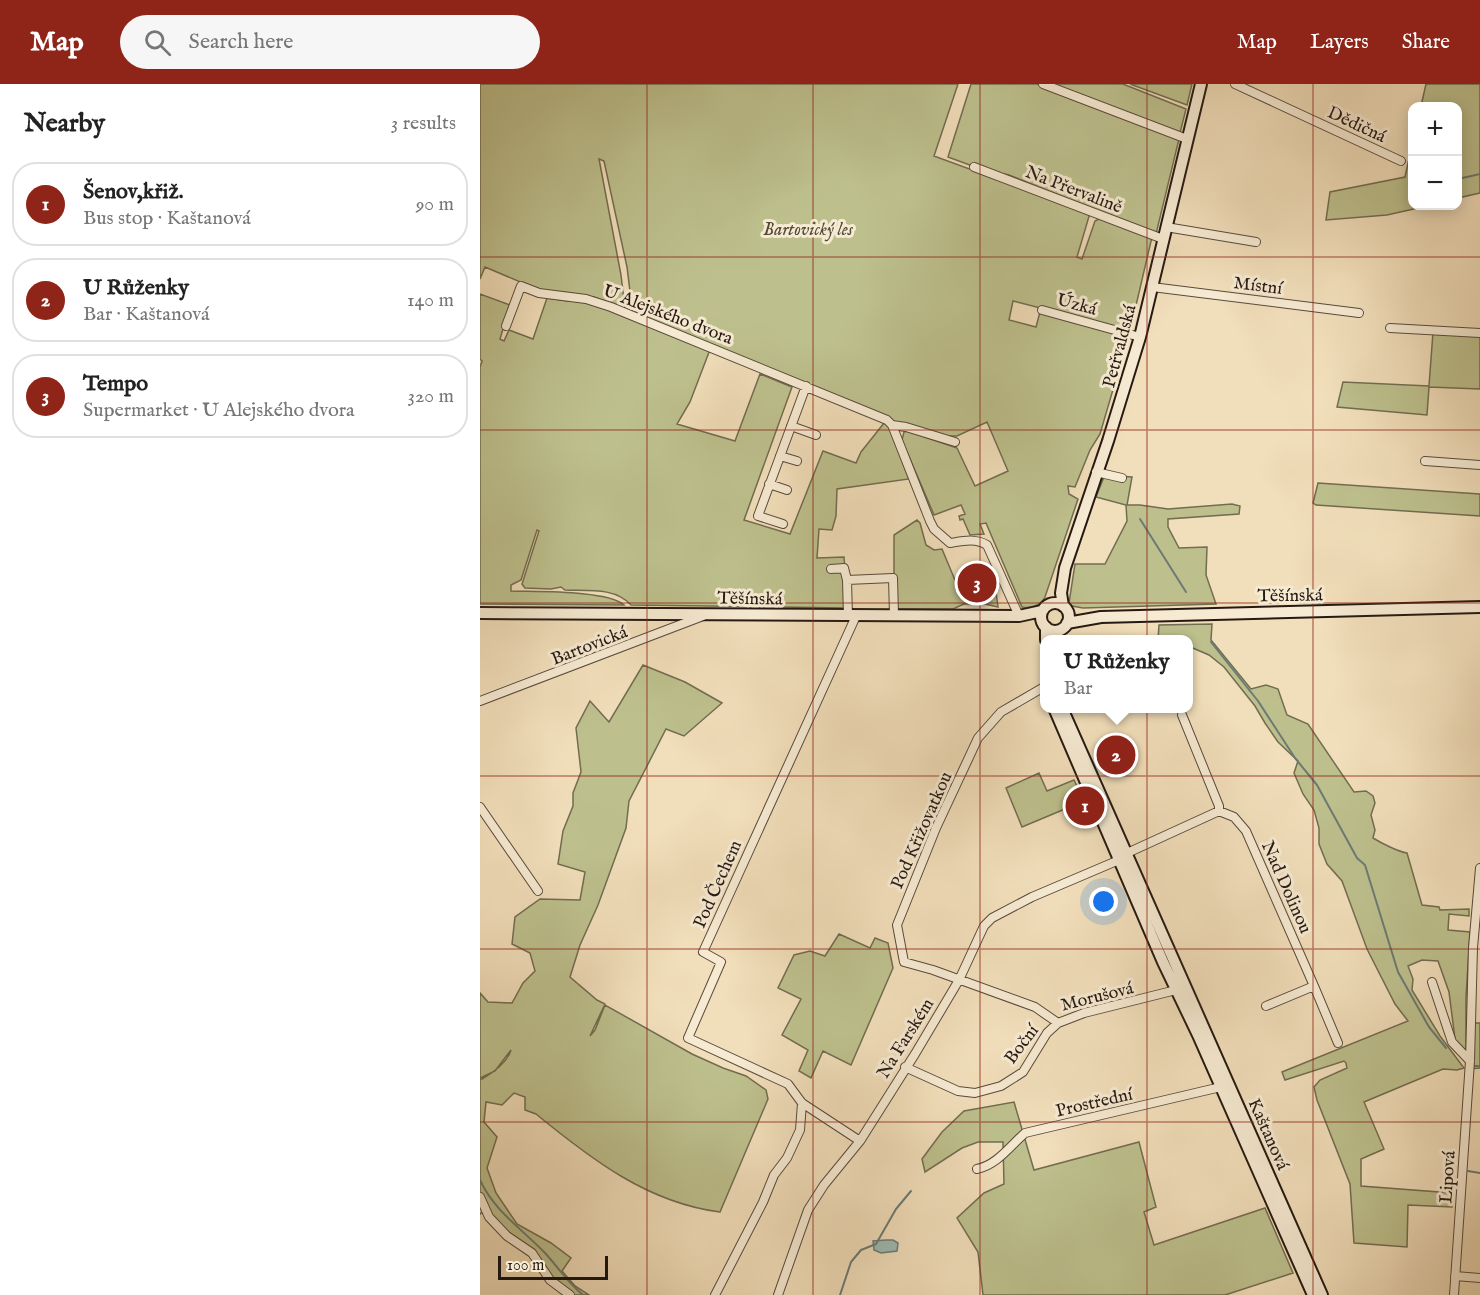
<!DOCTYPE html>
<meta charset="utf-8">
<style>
body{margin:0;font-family:"IM FELL English",serif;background:#f6f6f6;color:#222}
.controls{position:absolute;right:18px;top:18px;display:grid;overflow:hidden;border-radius:12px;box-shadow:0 3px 15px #0003}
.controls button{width:54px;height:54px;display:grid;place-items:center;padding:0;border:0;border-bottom:2px solid #e0e0e0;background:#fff;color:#222;font:30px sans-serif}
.scale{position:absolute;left:18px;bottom:15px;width:110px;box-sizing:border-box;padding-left:6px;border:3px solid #261912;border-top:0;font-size:16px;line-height:21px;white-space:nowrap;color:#261912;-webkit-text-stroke:4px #f6ead2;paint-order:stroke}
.you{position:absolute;left:624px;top:818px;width:21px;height:21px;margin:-15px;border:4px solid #fff;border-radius:50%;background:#1a73e8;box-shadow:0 0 0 9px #1a73e833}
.badge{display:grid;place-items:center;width:39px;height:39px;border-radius:50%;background:#8f2418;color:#fff;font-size:20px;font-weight:700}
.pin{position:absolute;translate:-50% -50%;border:3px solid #fff;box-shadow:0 2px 6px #0006}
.popup{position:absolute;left:560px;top:551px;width:153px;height:78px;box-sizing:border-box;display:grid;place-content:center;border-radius:12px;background:#fff;filter:drop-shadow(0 2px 4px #0005);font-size:20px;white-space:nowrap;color:#767676}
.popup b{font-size:22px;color:#222}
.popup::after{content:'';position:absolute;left:50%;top:100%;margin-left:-12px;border:12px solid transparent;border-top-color:#fff}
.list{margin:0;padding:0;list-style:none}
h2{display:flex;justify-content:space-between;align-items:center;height:78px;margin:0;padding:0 24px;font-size:26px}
h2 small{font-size:20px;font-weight:400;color:#767676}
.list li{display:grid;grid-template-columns:39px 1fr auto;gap:18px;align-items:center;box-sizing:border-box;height:84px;margin:0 12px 12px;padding:0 12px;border:2px solid #e0e0e0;border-radius:24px}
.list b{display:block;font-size:22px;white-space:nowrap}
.list p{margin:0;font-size:20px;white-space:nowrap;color:#767676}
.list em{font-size:20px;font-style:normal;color:#767676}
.icon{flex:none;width:33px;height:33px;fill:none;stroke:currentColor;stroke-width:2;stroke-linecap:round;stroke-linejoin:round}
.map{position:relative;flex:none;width:1000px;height:1211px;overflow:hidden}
header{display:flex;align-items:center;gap:36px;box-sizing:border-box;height:84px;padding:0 30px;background:#8f2418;color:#fff}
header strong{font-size:28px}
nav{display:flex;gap:33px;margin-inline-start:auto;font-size:21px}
.search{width:420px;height:54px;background:#f6f6f6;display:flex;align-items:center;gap:15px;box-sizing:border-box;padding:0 21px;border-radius:33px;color:#767676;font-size:22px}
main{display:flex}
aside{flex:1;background:#fff}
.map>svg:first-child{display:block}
.green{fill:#bdc08d;stroke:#726c50;stroke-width:1.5}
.water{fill:#9bbbb4;stroke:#6c7a73;stroke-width:1.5}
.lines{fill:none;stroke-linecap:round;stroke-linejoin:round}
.stream{stroke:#6c7a73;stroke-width:2}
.street-casing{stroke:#594a3c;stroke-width:10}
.secondary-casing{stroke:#261912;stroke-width:14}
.street{stroke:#f6ead2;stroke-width:8}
.secondary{stroke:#f6ead2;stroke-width:10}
.grid{fill:none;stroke:#8f2418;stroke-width:1.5;stroke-opacity:0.55}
.labels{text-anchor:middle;stroke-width:6;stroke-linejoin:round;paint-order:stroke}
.street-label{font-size:18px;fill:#261912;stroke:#f6ead2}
.park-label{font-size:18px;font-style:italic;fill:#534b37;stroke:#f6ead2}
</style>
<header>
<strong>Map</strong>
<div class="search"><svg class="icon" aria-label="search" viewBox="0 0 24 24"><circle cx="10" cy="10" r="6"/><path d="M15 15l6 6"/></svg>Search here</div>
<nav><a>Map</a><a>Layers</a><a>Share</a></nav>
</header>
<main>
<aside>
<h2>Nearby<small>3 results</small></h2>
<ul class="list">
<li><span class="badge">1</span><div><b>Šenov,křiž.</b><p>Bus stop · Kaštanová</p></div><em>90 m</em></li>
<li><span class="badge">2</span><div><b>U Růženky</b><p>Bar · Kaštanová</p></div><em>140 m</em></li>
<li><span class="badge">3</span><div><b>Tempo</b><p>Supermarket · U Alejského dvora</p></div><em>320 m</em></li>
</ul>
</aside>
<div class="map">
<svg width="1000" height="1211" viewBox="0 0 1000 1211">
<rect width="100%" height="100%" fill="#f1deba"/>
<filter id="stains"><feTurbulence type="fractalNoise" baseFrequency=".00333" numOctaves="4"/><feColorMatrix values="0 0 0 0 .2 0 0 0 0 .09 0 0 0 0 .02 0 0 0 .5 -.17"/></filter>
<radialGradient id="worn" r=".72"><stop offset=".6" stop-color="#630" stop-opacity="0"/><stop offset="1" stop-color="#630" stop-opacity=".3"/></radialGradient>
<!-- green -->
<path class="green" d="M0,0h478l-24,72 156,57 -13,44 5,2 13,-38 6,-3 51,19 -22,94 -117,-30 -4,19 27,7 4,-15 89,23 -29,99 -10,16 -15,37 -7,-1 1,8 9,5 -33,98c-4,8 -14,12 -23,10l-36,-84 -6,1 4,10 -14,1 -7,-16 -3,1 -1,-4 6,-2 -4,-9 -27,10 -32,-75 2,-8 3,-1 50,17 18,38 33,-15 -21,-49 -30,14h-14l-51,-11 -181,-78 -21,55 -13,22 58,17 25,-67 32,13 -48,133 46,14 33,-83 33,12 5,-11 23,-29 5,3 20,53 -72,10 -1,27 -4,14 -13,-1 -2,29 27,-1 4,51 -217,-3c-16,-18 -44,-14 -66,-15l-4,-3 -10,2 -26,-1 -3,-4 17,-53 -2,-1 -16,50 -10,5v6c24,1 97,-1 113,14l-144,-1v-237l2,-6 -2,-2v-65l30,11 -10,34 4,2 5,-11 24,9 14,-41 21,3 14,-1 50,19 1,-3 -6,-49 -23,-106 -5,-2 22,116 4,34 -31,-12 -50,-5 -59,-25 -5,12z
M491,0h66l142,55 -23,95 -147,-59 -4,-1 -3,3 -54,-20z
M571,0h72l63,25 -6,24z
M650,0h62l-5,21z
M946,0h54v109l-22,5v-92h-37z
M932,61v61h15l-40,9 -61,5 4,-28 75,-15z
M953,248l47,3v54l-51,-2 -2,28 -90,-8 6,-25 86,4z
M626,388l11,4 15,1 -5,28h13l28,4 64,-5 8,2 -1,8 -71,5v8l11,21 28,-1 -1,28 10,29 -133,4 -11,-2 -3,-3 6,-39h30l22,-43 -1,-16 -30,-8z
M838,399l162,11v22l-164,-11 -3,-2z
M437,436l3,3 6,22 8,5 8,-1 18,43h36l2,15 -13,-3h-21l-11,5h-59v-74z
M732,540l-1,16 40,49 15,-4 12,4 9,26 21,9 46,68 12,-1 7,5 2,7 -4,12 4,15 -2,8c8,5 26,14 34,15l15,52 17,2 1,3 29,-1v7l-20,-2 -1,16 22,2 -4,65v57l-9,-9 -2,-6 -6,-47 -11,-31 -16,-1 -14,6 5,13 -1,11 28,46 24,32 -7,2 -14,-1 -79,33 20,47 -23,10v27l91,7v14l-44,-2 -1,42 -53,-4 -4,-59 -33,-84 -3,-13 6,-7 27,-12 -1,-5 -2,-2 -59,19 -3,-8 126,-51 -13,-17 -28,-55 -25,-68 -15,-17 -8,-20v-16l-5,-18 -11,-16 -9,-21 4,-12 -20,-19 -13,-19 -10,-17 -31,-39 -15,-12 -21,-9v-6h-30l1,-15z
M163,581l42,17 37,21 -38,33 -18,-7 -37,72 -3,27 -28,77 -18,40 -10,32 27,23 8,4 -15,32 5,-6 10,-25 87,49 31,14 23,8 20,14 2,9 -48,113c-72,-9 -129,-53 -184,-98l-11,-4v-13l-11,-4 -12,12 -16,-3 -2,20 13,15 -10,31 9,25 21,31 34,19 20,15 -9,13 13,15 14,9h-18l-20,-16 -18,-27 -25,-17 -18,-18 -10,-23v-115h2c12,-7 25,-16 29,-29l-16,21 -15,7v-85l8,9 24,1 11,-20 12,-12 -5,-18 -18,-9 3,-27 25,-18 40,1 5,-28 -27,-8 5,-33 10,-25v-13l8,-21 -5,-44 14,-27 19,21z
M559,689l8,18 27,-11 10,21 -62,26 -16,-39z
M359,850l31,14 5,-10 13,5 5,25 -42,97 -28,-14 -12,27 -12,-7 9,-21 -26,-15 19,-36 -23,-11 16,-33 16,-4 15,5z
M993,939h7v45l-10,1z
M534,1018l20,68 105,-28 17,65 -12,5 10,33 111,-37 28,65 -68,22h-242l-5,-43 -21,-34 27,-25 20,-9 -1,-42h-25l-16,6 -37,24 -3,-13 20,-27 22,-21z"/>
<!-- water -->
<path class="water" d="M406,1156h7l5,3 -1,8 -16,2 -7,-3 -1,-9z"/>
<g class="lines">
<!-- stream -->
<path class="stream" d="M978,95l22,-5
M660,435l46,73
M731,558l47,59 37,57 22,27 40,73 8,7 33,107 31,55 17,21
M995,982h5
M988,1087l12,2
M0,1096c14,31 42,49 65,73 13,14 23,30 38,42
M0,1130l1,-1
M360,1211l11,-33 10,-12 15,-6 20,-35 15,-18"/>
<!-- street casing -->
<g class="street-casing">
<path id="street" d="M563,0l144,55
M755,0l166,77
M494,83l189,72
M686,143l90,15
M672,203l207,26
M562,226l98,27
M26,242l15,-40 18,7 47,6 25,8 276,113 5,5 38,96 4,8 16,14c13,-2 25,-5 37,2l32,71
M910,244l90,5
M412,341l14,2 49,15
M311,342l25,9
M300,372l17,5
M945,377l55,4
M616,388l26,6
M289,400l18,6
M303,440l-25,-8 48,-130
M351,485l13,-1 3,12
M368,532l-1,-36 46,-2 1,37
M376,532l-153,336 18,10 -33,76 100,46 14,19 58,38
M564,603l-43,25 -23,26 -42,90 -39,97 7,37 29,8 102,37 23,16 26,-10 96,-24
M0,617l223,-85
M0,723l58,84
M739,727l15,6 12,14 68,155
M952,898l20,60 18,19
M786,922l48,-20 24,57
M425,983l53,24 17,2 26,-7 22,-14 24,-39 11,-10
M497,1085c20,-4 33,-23 48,-36l200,-47
M0,1113l9,20 18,19 25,17 18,27 20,15
M975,1192l25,2
M235,1211l48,-93 11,-27 13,-17 13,-28 2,-27
M298,1211l30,-85 16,-25 36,-44 55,-87 44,-74 25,-54 8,-8 40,-21 87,-37 6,-6 94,-43v-5l-37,-91
M974,1211l16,-234 3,-113 7,-80"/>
</g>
<!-- secondary casing -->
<g class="secondary-casing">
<path id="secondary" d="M561 533a14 14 0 1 1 28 0a14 14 0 1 1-28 0Z
M583,522l-2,-13 4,-25 43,-127 32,-104 61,-253
M0,529l539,3 23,-5
M587,539l34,-6 379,-10
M566,556v-13
M574,624l109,254 35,73 115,260
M582,624l260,587"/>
</g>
<!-- street -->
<use href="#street" class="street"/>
<!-- secondary -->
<use href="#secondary" class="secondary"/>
</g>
<!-- grid -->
<path class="grid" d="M167,0v1211M333,0v1211M500,0v1211M667,0v1211M833,0v1211M0,173h1000M0,346h1000M0,519h1000M0,692h1000M0,865h1000M0,1038h1000"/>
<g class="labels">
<!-- street labels -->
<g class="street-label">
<text transform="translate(877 40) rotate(25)" y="6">Dědičná</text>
<text transform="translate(594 105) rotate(21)" y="6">Na Přervalině</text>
<text transform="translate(778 201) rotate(7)" y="6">Místní</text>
<text transform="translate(597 220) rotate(15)" y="6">Úzká</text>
<text transform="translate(188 230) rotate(21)" y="6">U Alejského dvora</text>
<text transform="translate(639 262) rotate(-75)" y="6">Petřvaldská</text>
<text transform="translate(810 511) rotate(-1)" y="6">Těšínská</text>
<text transform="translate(270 514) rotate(1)" y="6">Těšínská</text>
<text transform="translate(109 561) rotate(-21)" y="6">Bartovická</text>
<text transform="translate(441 746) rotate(-66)" y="6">Pod Křižovatkou</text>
<text transform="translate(237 800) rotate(-66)" y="6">Pod Čechem</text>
<text transform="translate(807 803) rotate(66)" y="6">Nad Dolinou</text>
<text transform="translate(617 912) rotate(-14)" y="6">Morušová</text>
<text transform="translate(425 954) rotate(-58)" y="6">Na Farském</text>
<text transform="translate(541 960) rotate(-53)" y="6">Boční</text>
<text transform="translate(614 1018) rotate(-13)" y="6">Prostřední</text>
<text transform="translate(789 1050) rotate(66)" y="6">Kaštanová</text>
<text transform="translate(967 1093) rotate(-86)" y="6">Lipová</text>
</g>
<!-- park labels -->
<g class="park-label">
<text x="328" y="151">Bartovický les</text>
</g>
</g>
<rect width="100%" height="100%" filter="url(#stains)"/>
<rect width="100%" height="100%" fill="url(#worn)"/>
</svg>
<div class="controls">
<button>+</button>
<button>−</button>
</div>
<div class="scale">100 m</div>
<div class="you"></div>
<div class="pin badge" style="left:605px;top:722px">1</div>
<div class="pin badge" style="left:636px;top:671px">2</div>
<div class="popup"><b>U Růženky</b>Bar</div>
<div class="pin badge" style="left:497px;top:499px">3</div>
</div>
</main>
